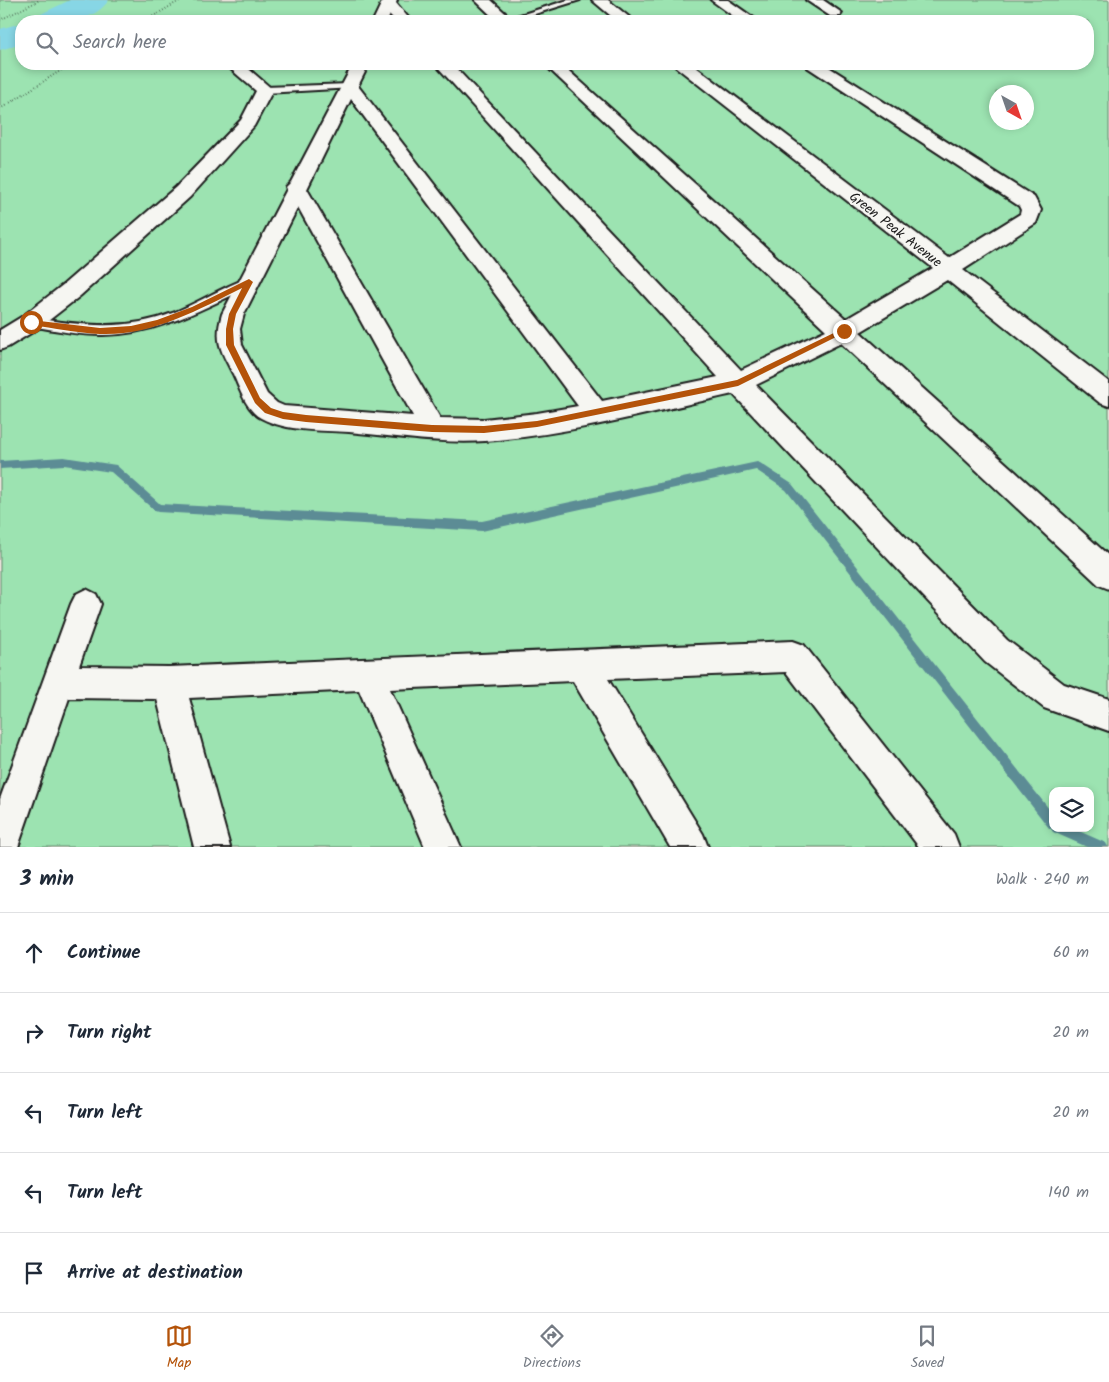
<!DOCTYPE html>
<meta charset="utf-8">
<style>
body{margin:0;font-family:Kalam,sans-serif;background:#f6f6f7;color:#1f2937}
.controls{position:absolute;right:15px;bottom:15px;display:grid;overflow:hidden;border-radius:10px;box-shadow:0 2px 8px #0003}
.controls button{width:45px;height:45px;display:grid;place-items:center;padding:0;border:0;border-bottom:1px solid #e0e1e3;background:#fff;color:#1f2937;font:25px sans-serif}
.compass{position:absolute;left:989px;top:85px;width:45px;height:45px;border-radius:50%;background:#fff;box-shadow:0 2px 8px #0003;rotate:140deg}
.stop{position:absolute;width:15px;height:15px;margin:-11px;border:4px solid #b45309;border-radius:50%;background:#fff}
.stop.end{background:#b45309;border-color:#fff;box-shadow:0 1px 5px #0008}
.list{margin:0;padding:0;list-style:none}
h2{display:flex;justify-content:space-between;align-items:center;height:65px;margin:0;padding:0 20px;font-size:21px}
h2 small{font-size:16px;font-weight:400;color:#747a83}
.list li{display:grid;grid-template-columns:32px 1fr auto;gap:15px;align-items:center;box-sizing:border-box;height:80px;padding:0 20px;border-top:1px solid #e0e1e3}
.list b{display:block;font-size:19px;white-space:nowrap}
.list em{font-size:16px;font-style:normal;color:#747a83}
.icon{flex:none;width:28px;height:28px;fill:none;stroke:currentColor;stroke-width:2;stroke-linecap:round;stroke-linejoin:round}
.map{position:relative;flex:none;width:1109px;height:847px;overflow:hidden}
.search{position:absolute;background:#fff;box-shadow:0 2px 8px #0003;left:15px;right:15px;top:15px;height:55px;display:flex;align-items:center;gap:12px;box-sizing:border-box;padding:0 18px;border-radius:20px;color:#747a83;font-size:19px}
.sheet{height:465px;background:#fff}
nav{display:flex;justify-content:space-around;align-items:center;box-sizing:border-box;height:70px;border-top:1px solid #e0e1e3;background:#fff;font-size:14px;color:#747a83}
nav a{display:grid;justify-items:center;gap:2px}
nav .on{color:#b45309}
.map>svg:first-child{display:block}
.green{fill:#9ce3b1;stroke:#5c8066;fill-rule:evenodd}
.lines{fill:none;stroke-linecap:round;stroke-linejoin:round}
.stream{fill:#5c8c95;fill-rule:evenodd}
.river{fill:#87d6e5;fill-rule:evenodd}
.service-casing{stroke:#1c1c1c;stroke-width:4}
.minor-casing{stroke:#1c1c1c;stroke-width:4}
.path{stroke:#1c1c1c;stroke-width:2;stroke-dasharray:0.5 2.5;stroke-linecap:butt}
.service{fill:#f6f6f2;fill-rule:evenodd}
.minor{fill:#f6f6f2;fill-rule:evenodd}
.route{fill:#b45309}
.labels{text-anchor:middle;stroke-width:4.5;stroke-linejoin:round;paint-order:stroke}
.street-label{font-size:14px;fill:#1c1c1c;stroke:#f6f6f2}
</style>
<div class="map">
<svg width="1109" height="847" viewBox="0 0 1109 847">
<rect width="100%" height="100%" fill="#f2e7e1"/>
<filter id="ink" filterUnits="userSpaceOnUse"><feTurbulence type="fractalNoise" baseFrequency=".02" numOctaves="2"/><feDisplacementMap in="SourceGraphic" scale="10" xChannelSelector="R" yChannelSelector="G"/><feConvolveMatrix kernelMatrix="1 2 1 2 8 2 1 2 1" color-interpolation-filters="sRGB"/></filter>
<g filter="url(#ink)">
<!-- green -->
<path class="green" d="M0,0h1109v847h-1109zM21,21h1067v43h-1067zM996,92h30v30h-30zM1053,791h37v37h-37z"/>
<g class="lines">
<!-- stream -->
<path class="stream" d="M64,457l52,8 44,39 322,17 275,-59 3,1 32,21 261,330v14h19l34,15 2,4h-21l-34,-15 -2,-3 -2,-1 -263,-338 -30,-20 -274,61 -324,-19 -3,-1 -44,-39 -47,-7 -64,4v-8z"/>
<!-- river -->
<path class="river" d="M70,0h39c-17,24 -47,23 -73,21l5,-7z
M21,23v21l-21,6v-21z"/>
<!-- service casing -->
<g class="service-casing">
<path id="service" d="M568,0h12l-68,21h-11z
M350,84l4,2 -1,2 -88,5 -4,-3 4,-3z
M249,278l5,4 -1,3c-48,23 -98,51 -153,50 -23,0 -46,-5 -69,-9l-6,-4 6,-4c52,7 93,14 144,-6 25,-10 49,-26 74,-34z"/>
</g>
<!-- minor casing -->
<g class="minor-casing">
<path id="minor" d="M383,0h14l-1,3 15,18h-15l-6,-6 -3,6h-14z
M475,0h16l23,21h-17z
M592,0h16l26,21h-17z
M711,0h17l30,21h-18z
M806,0h17l19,13 -2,3h-10z
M225,64h18l30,26 -19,36 -64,71 -110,99 -41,32 -31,19 -8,3v-20l23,-14 41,-32 112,-97 65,-67 15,-29z
M353,64h16l-11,22 244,315 116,-24 -283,-313h17l289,306 85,-40 -282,-266h17l285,255 87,-51 -257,-201 -2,-3h18l257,194 71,-44 1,-4 -2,-4 -212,-139 -2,-3h19l210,133 7,13 -5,13 -73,47 146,112v24l-9,-3 -153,-123 -87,52 249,224v33l-10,-4 -258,-242 -85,42 251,255 57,44 45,15v32l-65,-23 -59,-46 -252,-268c-81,18 -165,41 -248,47 -45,3 -91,-5 -136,-9 -28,-2 -62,0 -88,-14 -15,-8 -21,-29 -28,-44 -12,-23 -19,-33 -11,-60l65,-125 -1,-2 5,-5zM351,99l227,307 -41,7 -53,6 -44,-1 -133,-229zM298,207l115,209 -129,-10 -7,-3 -10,-9 -25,-49 -2,-16 4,-15z
M86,589l10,5 5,10 -22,62 90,1 624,-26 11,4 150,189 5,13h-40l-133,-175 -178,7 95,155 5,13h-38l-97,-166 -183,8 71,158h-36l-66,-157 -170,8 41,149h-36l-37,-148 -88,-1 -51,149h-18v-48l71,-195 5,-10z"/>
</g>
<!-- path -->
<path class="path" d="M0,20l40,-20
M145,21l36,-21
M0,109l71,-45"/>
<!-- service -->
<use href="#service" class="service"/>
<!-- minor -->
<use href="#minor" class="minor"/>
</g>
</g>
<!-- route -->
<path class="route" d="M249,279l4,3 -17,32 -3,15 1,16 26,53 11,10 12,4 23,3 126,10 52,1 53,-5 200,-41 105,-51 2,-1 4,3 -110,55 -201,41 -53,6 -52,-1 -126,-10 -23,-3 -18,-6 -10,-10 -29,-58v-16l3,-15 13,-26c-44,22 -91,48 -142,46 -23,-1 -46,-6 -69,-9l-4,-3 4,-2 69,8 31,-2 26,-6 35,-13z"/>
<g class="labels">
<!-- street labels -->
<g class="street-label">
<text transform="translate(896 229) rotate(38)" y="5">Green Peak Avenue</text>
</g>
</g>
</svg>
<div class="controls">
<button><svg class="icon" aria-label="layers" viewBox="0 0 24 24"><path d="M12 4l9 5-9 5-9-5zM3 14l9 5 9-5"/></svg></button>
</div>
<svg class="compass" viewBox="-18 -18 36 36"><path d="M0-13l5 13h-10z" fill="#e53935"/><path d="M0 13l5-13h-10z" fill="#747a83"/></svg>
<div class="stop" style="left:31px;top:322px"></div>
<div class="stop end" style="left:844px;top:331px"></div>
<div class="search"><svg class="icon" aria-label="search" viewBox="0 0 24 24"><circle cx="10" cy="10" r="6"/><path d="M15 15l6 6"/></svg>Search here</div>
</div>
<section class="sheet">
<h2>3 min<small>Walk · 240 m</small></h2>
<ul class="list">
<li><svg class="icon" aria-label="ahead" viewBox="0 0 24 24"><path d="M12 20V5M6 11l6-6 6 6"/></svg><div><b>Continue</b></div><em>60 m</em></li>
<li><svg class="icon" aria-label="right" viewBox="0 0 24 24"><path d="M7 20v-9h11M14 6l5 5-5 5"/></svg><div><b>Turn right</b></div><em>20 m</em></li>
<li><svg class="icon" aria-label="left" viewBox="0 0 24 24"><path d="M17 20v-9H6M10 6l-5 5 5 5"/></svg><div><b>Turn left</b></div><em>20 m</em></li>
<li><svg class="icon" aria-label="left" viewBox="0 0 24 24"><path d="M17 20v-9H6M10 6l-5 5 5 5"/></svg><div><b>Turn left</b></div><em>140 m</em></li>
<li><svg class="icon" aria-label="arrive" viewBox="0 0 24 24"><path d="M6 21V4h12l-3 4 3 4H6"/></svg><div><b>Arrive at destination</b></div></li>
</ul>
</section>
<nav>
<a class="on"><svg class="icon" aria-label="map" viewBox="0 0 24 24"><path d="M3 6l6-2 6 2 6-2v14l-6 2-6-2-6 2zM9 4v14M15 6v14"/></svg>Map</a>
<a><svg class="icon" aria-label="directions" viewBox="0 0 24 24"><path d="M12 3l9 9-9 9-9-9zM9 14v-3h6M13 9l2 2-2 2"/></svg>Directions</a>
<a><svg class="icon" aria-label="saved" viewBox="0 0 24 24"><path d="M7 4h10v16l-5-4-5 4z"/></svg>Saved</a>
</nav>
